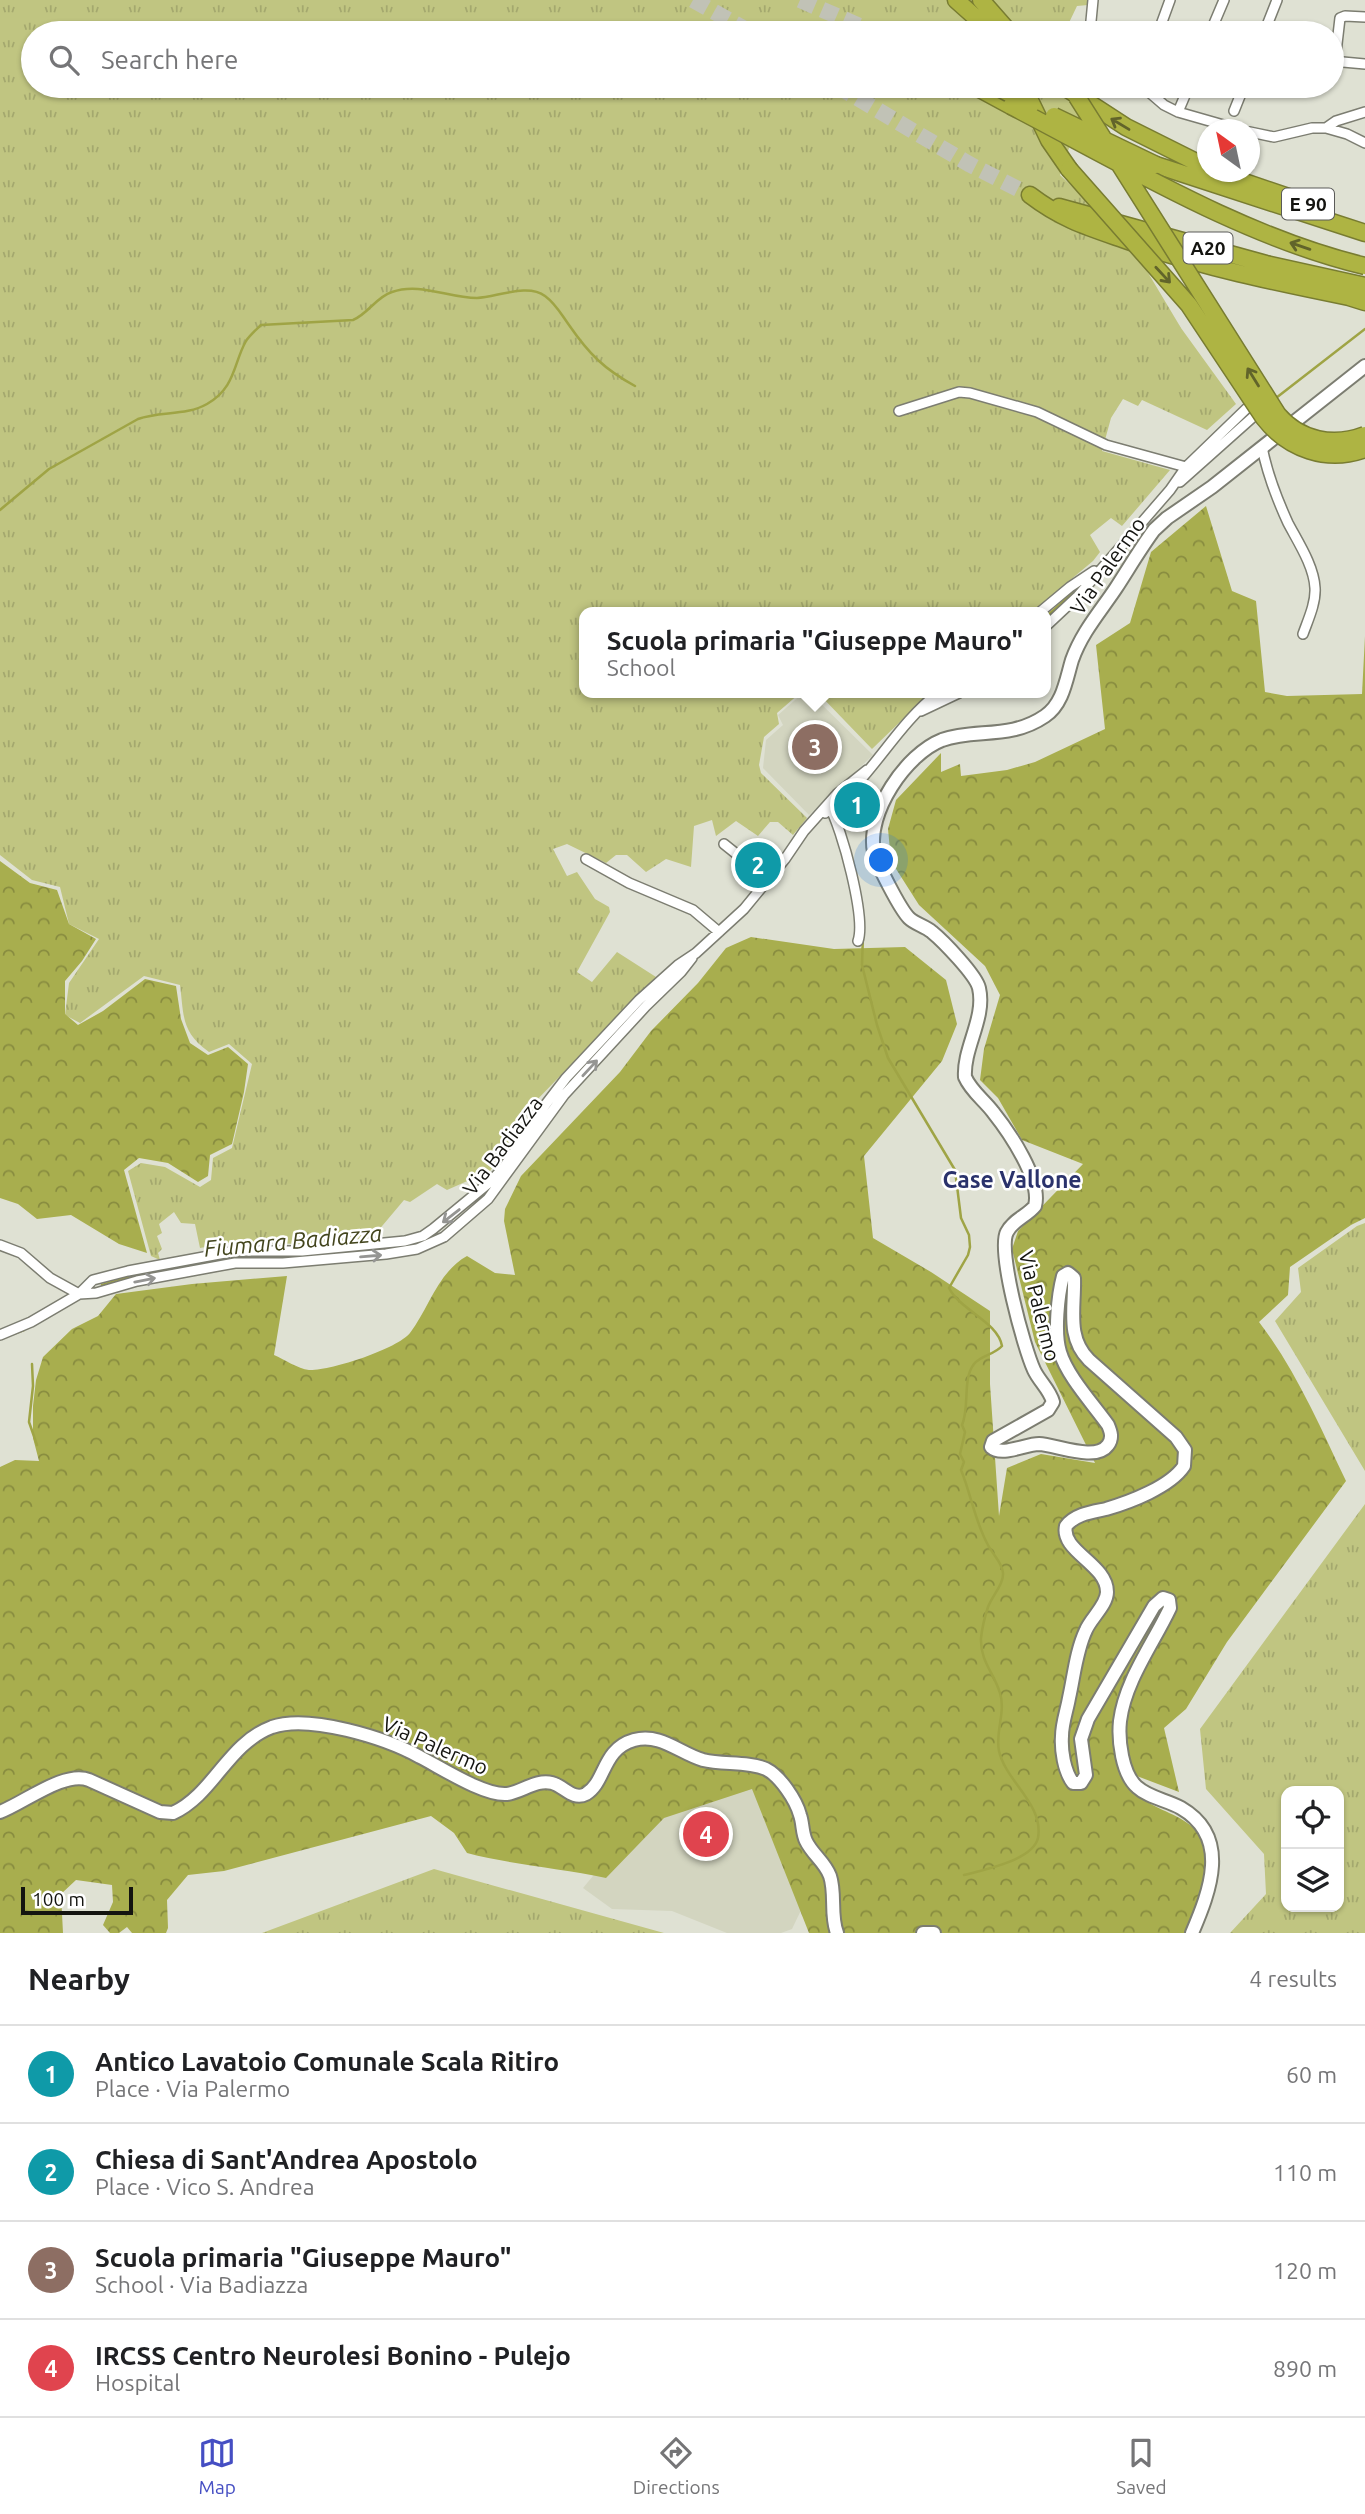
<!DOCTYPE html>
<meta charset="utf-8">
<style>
body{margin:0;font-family:Ubuntu,sans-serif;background:#f2f2f2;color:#202124}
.controls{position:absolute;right:21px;bottom:21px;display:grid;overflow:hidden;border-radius:14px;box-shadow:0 2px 5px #0004}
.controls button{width:63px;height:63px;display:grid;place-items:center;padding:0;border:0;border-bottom:2px solid #e0e0e0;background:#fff;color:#202124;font:35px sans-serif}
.compass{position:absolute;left:1197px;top:119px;width:63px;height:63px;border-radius:50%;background:#fff;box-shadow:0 2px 5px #0004;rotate:327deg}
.scale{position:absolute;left:21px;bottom:18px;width:112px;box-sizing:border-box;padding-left:7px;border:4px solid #141410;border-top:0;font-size:19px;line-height:24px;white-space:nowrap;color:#141410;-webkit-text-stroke:5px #fff;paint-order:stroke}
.you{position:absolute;left:882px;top:861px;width:24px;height:24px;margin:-18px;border:5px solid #fff;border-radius:50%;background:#1a73e8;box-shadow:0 0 0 10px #1a73e833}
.badge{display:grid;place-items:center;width:46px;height:46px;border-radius:50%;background:#454ec3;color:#fff;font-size:23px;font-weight:700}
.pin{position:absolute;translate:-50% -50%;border:4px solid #fff;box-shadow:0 2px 7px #0006}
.popup{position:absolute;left:579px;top:607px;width:472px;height:91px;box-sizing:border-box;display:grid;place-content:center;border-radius:14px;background:#fff;filter:drop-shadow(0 2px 5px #0005);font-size:23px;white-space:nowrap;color:#757577}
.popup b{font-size:26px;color:#202124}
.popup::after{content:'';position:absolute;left:50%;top:100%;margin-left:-14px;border:14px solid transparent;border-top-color:#fff}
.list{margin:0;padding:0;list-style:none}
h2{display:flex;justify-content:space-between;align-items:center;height:91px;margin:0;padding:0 28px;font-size:30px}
h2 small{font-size:23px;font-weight:400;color:#757577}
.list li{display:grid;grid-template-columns:46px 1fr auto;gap:21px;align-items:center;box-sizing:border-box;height:98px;padding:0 28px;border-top:2px solid #e0e0e0}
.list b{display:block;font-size:26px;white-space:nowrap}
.list p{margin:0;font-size:23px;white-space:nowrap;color:#757577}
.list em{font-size:23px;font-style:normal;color:#757577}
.icon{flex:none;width:38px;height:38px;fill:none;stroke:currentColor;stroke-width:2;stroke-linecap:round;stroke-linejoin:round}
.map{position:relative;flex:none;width:1365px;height:1933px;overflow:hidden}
.search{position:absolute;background:#fff;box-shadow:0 2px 5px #0004;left:21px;right:21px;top:21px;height:77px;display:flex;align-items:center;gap:18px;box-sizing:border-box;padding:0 24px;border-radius:38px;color:#757577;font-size:26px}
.sheet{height:483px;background:#fff}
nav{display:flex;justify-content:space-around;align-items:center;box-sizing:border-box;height:98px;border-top:2px solid #e0e0e0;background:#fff;font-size:19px;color:#757577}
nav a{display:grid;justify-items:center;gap:4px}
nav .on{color:#454ec3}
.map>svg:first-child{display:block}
.built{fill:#d3d5c0}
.grass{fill:url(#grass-tufts);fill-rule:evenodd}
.forest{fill:url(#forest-crowns)}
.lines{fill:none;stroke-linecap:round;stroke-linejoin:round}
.stream{stroke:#9fa445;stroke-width:2.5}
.motorway-tunnel{stroke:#c1c2b6;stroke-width:16;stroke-dasharray:16 8;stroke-linecap:butt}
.minor-casing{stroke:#7c7d71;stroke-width:12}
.secondary-casing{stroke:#7c7d71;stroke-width:16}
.motorway-casing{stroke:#787c31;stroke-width:19}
.minor{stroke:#fff;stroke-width:9}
.secondary{stroke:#fff;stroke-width:12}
.motorway{stroke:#aeb443;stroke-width:16}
.motorway-bridge-casing{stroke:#787c31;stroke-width:19;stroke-linecap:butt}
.motorway-bridge{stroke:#aeb443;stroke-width:16}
.oneway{stroke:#61642a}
.oneway2{stroke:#959593}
.labels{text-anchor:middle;stroke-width:5;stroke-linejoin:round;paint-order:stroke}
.shield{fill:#fff;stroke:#5a5a58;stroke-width:2}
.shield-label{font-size:19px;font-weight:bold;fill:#141410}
.street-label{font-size:21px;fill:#141410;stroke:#fff}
.neighbourhood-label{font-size:23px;font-weight:bold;fill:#2a326b;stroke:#fff}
.water-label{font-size:23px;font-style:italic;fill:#43451d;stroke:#fff}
</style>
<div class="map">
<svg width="1365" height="1933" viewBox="0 0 1365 1933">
<defs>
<pattern id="grass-tufts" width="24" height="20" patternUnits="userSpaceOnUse" patternTransform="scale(1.75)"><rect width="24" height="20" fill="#c0c581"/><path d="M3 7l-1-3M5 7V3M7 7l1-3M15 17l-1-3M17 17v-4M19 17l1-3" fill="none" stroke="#a4a86e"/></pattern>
<pattern id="forest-crowns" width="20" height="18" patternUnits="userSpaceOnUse" patternTransform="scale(1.75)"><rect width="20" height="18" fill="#a8ae4e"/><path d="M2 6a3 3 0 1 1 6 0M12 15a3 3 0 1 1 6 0" fill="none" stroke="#888c3f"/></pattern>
</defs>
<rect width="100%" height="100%" fill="#dfe1d3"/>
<!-- built -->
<path class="built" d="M803,693h7l63,62 -64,60 -46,-47 3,-28 17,-15 -5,-10z
M759,1780l45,124 -12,25 -11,4h-54l-55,-22 -60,-2 -29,-21 58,-70z"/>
<!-- grass -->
<path class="grass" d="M0,0h1088v5l-11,1 -11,23 1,4h-1034v53h1059l-4,5 -28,84 19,18 65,73 37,62 55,76 -29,26 -65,-30 -4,6 -15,-7 -12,19 -9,33 68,19 -48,56 -11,-8 -21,17 10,17 -7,9 -61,51h-448v81h216l-23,20 2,11 -15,13 -5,28 2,8 46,45 -14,17 -15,-13h-8l-12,14 -22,-15 -20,15 -4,-16 -18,6 -3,41 -25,-8 -20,13 -19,-17h-11l-10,8 -39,-19 -14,5 14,27 10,-4 18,27 14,8 1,5 -33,60 15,10 25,-30 39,25 -123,127 -43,67 -43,19 -10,-6 -27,18 -6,-2 -32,38 -59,7 -74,-4 -39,7 -5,-24 -14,-1 -7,-11 -15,12 3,9 -5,3 5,13 -4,4 2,7 -9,-4 -23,-85 13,-8 24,4 35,20 11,-7 2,-22 19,-10 20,-84 -23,-20 -20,8c-28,-20 -25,-36 -29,-67l-36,-9 -64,47 -15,-8 4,-32 30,-44 -30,-15 -9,-37 -28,-7 -32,-25z
M818,693h112l-58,56z
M1365,1223v248l-90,-150 26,-29 -3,-24 59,-42z
M1365,1504v429h-135l36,-39 -2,-40 -58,-65 -6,-60zM1339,1791v116h-53v-116z
M434,1869l230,64h-402z"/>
<!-- forest -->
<path class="forest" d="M1206,506l26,85 24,10 9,91 22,4 75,-2 3,-58v582l-14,7 -61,42 -2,28 -29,27c37,48 61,105 87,159l-119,161 -41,67 -22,19 15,64 -58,-22c16,53 92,32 86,100 -1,18 -13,46 -20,63h-378l-57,-144 -88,29 -58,60c-46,-10 -93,-13 -139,-25l-13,-20 -23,-17 -207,55 -36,4 -21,25 1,28 -2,5h-34l-5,-6 -8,6h-9l-7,-8 10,-23 -1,-17 -36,-5 -15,14 2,39h-63v-466l15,-7 24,1 -6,-23v-32l3,-26 7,-23 29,-28 26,-13 18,-22 76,-10 95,-8 -13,79c10,4 24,14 35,15 21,1 88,-21 101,-37 19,-25 28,-61 57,-77l28,17 20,2 -11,-54 1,-12 16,-33 99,-104 31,-41 47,-48 28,-35 25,-11 83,12 71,-2 41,33 11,44 -15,37 -78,95 9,82 58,34 59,39v73l9,132 8,-48 34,-14 54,9 -60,-121 -23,-93 6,-18 65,-67 -61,-24 -24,-42 -18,-18 4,-31 16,-54 -15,-29 -66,-61 -28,-44 -3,-32 8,-29 45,-47v19l19,-8 1,12 46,-6 28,-8 70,-33 -9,-84 34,-22 21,-71z
M0,861l30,22 27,7 12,34 27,15 -14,22 -17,20v33l13,11 25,-14 42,-32 31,7 5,33 9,24 18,12 20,-8 20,17 -4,28 -12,52 -22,11 -2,21 -10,6 -30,-19 -29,-5 -15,12 23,83 -28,-9 -48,-29 -34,4 -19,-15 -18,-6z"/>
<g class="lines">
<!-- stream -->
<path class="stream" d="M1276,398l89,-69
M0,510l49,-41 89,-50c22,-8 48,-3 69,-15 29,-17 26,-40 39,-63 4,-6 10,-11 15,-16l92,-5c15,-6 23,-23 39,-28 28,-10 56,6 85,6 20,-1 51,-15 68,-2 11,8 16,18 24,29 20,29 35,44 66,61
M1046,617l29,-26
M863,935l-1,30 15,60 11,33 67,112 6,48 8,17 1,12 -2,8 -19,33c11,22 49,34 53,58 -8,9 -21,9 -28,18 -12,15 -4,43 -12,61l3,7 -5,22 4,8 -3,8c10,24 14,52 27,75 5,10 14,17 15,28 1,11 -11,23 -15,34 -3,9 -6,22 -7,31 -1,23 13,35 19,55 6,19 -5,39 -1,58 7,31 45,53 39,87 -5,22 -54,32 -74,37
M567,1084l48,-51
M239,1259l60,-2
M102,1285l35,-10 74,-12
M13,1334l11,-4
M32,1364l1,22 -4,36 8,23"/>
<!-- motorway-tunnel -->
<path class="motorway-tunnel" d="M693,0l59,33
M800,0l76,33
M837,86l132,78 61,31"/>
<!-- minor casing -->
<g class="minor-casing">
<path id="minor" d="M1093,0l-2,21 2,12
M1158,33l12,-33
M1210,33l14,-33
M1264,33l13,-33
M1332,61l33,3
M1335,61l5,-43 5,-2 20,1
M1142,86l22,19 14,7 63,18
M1234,111l10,-25
M1178,112l11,-26
M1326,128l10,-7 29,-9
M1250,132l24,5 38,-9h14l21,6 18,9
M899,411l60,-19 11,1 67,19 69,33 80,22
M1262,447c5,26 15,52 26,76 10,19 26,43 27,65 1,15 -7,32 -12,46
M1180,482l73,-65 9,-5
M1040,612l30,-25 24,-16
M1046,626l32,-30 92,-106 16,-23 60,-58 13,-6
M921,711l38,-18
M829,806c13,22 37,112 29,135
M825,813c45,-32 69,-86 113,-120
M724,844l45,36
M586,859l43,24 64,27 26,22
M0,1245l21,8 29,25 29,16
M79,1294l17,-1 41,-12 98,-18h48l103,-9 31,-5 27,-12 44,-38 76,-104 82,-89 35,-34 11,-14
M0,1335l31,-13 48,-28 14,-14 35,-9 108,-20h66l103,-10 18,-5 10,-7 57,-47 14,-15 42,-63 20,-26 73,-78 39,-35 18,-12 48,-44 41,-50 19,-28 33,-37 30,-24"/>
</g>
<!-- secondary casing -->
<g class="secondary-casing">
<path id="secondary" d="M0,1812c24,-9 65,-42 89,-32l71,32 13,1c41,-19 54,-69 99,-86 37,-13 114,11 148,30 20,10 64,39 87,37 15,-2 29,-15 45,-11 12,3 21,18 34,11 20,-12 16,-45 48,-54 27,-7 45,13 69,20 20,5 44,1 63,9 14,7 30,31 34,46 3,8 2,18 6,26 6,13 19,21 24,35 6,18 0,39 7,57
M923,1933h11
M1192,1933c18,-42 39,-96 -11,-125 -14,-8 -32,-10 -44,-21 -15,-13 -19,-47 -17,-66 5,-40 33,-77 50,-113l-1,-8 -6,-2 -9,8 -66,113 -7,20 5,36 -5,8h-8c-9,-12 -12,-33 -11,-47 0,-13 5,-26 7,-38 5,-22 7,-47 17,-68 5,-12 21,-25 21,-38 0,-28 -47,-41 -41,-66 9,-12 26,-14 40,-17 24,-7 64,-22 78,-43l1,-16 -9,-13 -87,-77c-23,-23 -14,-52 -15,-82l-6,-5 -5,3c-5,19 -9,57 -3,76 7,24 33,52 48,73 3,7 5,13 0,20 -12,17 -51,0 -69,-1 -14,0 -37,13 -48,3l2,-6 55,-31 5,-8c-3,-12 -14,-21 -19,-32 -10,-22 -37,-120 -27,-138 6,-12 20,-16 28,-26 7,-26 -26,-74 -42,-94 -9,-12 -22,-21 -28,-35 -2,-29 21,-59 14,-89 -3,-13 -36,-47 -47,-56 -7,-6 -17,-8 -23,-14 -9,-9 -32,-54 -35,-66 -8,-39 32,-98 68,-112 33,-12 68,0 103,-24 18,-12 21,-36 27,-56 10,-28 28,-48 44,-72 13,-20 24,-39 38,-58l13,-12 45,-31 153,-121"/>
</g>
<!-- motorway casing -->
<g class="motorway-casing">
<path id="motorway" d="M956,0l37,33
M981,0l29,33
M974,86l37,20
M1023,86l26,54 20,29
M1063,86l63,41 82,41
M1156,165l209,68
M1215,172l91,31
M1030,195c34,26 61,33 101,47 71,25 144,40 218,55l16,5
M1059,207l207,57 99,22"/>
</g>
<!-- minor -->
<use href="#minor" class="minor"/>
<!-- secondary -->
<use href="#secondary" class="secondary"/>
<!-- motorway -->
<use href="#motorway" class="motorway"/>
<!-- motorway-bridge casing -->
<g class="motorway-bridge-casing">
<path id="motorway-bridge" d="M995,86l36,19
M1077,97l201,318c22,26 56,32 87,20
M1011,106c112,58 232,131 354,160
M1054,116l102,49
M1069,169l120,136 75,113c24,31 63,45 101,31"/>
</g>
<!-- motorway-bridge -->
<use href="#motorway-bridge" class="motorway-bridge"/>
</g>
<!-- one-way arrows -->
<defs><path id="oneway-shaft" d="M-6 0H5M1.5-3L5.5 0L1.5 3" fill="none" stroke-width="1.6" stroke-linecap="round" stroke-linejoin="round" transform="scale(1.75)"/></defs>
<g class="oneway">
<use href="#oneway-shaft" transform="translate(1120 124) rotate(-149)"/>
<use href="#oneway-shaft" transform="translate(1300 246) rotate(-161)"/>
<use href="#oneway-shaft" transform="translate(1163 275) rotate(47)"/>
<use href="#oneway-shaft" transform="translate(1253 377) rotate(-122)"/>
</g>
<g class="oneway2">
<use href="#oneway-shaft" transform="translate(590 1068) rotate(-47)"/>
<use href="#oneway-shaft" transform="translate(451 1216) rotate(142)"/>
<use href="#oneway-shaft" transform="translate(371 1256) rotate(-5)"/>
<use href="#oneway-shaft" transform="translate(145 1280) rotate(-11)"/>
</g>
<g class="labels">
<!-- shield labels -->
<g class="shield">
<rect x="1282" y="188.5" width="52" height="31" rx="5"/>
<rect x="1183.5" y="232.5" width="49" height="31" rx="5"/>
</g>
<g class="shield-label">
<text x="1308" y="211">E 90</text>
<text x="1208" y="255">A20</text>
</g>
<!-- street labels -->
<g class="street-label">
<text transform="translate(1108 566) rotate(-55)" y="7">Via Palermo</text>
<text transform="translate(503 1146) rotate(-53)" y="7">Via Badiazza</text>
<text transform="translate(1039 1306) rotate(76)" y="7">Via Palermo</text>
<text transform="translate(435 1746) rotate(24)" y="7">Via Palermo</text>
</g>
<!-- neighbourhood labels -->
<g class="neighbourhood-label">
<text x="1012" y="1188">Case Vallone</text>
</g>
<!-- water labels -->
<g class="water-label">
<text transform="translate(293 1241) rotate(-5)" y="8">Fiumara Badiazza</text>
</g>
</g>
</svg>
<div class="controls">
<button><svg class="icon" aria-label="locate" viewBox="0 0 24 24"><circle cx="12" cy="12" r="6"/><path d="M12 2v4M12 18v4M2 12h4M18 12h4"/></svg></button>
<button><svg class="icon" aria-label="layers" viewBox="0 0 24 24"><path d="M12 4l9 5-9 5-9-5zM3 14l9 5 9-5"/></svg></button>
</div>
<svg class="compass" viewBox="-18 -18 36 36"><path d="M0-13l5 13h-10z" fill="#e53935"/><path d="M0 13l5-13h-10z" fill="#757577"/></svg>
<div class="scale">100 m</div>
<div class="you"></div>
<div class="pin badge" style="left:857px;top:805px;background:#0f9aa8">1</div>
<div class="pin badge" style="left:758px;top:865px;background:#0f9aa8">2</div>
<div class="pin badge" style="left:815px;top:747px;background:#8d6e63">3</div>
<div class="popup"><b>Scuola primaria &quot;Giuseppe Mauro&quot;</b>School</div>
<div class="pin badge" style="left:706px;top:1834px;background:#e0444e">4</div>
<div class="search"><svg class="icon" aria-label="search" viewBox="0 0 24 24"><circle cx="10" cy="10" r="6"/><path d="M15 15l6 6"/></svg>Search here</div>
</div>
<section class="sheet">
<h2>Nearby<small>4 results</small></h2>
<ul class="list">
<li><span class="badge" style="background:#0f9aa8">1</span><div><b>Antico Lavatoio Comunale Scala Ritiro</b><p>Place · Via Palermo</p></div><em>60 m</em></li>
<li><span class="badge" style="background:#0f9aa8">2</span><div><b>Chiesa di Sant'Andrea Apostolo</b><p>Place · Vico S. Andrea</p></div><em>110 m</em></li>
<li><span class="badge" style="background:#8d6e63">3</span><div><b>Scuola primaria &quot;Giuseppe Mauro&quot;</b><p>School · Via Badiazza</p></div><em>120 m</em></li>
<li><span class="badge" style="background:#e0444e">4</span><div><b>IRCSS Centro Neurolesi Bonino - Pulejo</b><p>Hospital</p></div><em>890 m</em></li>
</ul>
</section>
<nav>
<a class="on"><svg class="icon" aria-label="map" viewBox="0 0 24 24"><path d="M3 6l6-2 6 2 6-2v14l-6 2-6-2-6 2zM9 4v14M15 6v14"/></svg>Map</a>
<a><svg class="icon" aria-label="directions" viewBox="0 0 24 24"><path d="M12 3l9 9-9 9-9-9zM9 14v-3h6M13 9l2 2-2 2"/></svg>Directions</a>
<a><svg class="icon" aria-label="saved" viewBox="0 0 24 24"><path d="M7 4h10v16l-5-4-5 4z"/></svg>Saved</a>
</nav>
